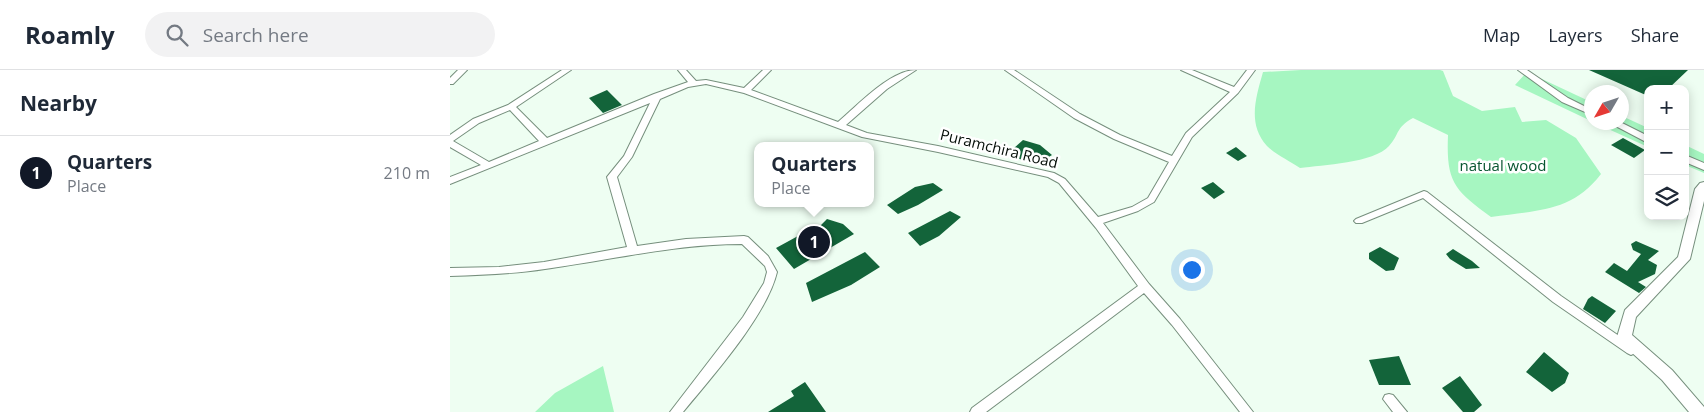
<!DOCTYPE html>
<meta charset="utf-8">
<style>
body{margin:0;font-family:"Open Sans",sans-serif;background:#f2f2f3;color:#1f2937}
.controls{position:absolute;right:15px;top:15px;display:grid;overflow:hidden;border-radius:10px;box-shadow:0 2px 12px #0003}
.controls button{width:45px;height:45px;display:grid;place-items:center;padding:0;border:0;border-bottom:1px solid #e0e1e3;background:#fff;color:#1f2937;font:25px sans-serif}
.compass{position:absolute;left:1134px;top:15px;width:45px;height:45px;border-radius:50%;background:#fff;box-shadow:0 2px 12px #0003;rotate:231deg}
.you{position:absolute;left:741px;top:199px;width:18px;height:18px;margin:-12px;border:4px solid #fff;border-radius:50%;background:#1a73e8;box-shadow:0 0 0 8px #1a73e833}
.badge{display:grid;place-items:center;width:32px;height:32px;border-radius:50%;background:#111827;color:#fff;font-size:16px;font-weight:700}
.pin{position:absolute;translate:-50% -50%;border:2px solid #fff;box-shadow:0 1px 5px #0006}
.popup{position:absolute;left:304px;top:72px;width:120px;height:65px;box-sizing:border-box;display:grid;place-content:center;border-radius:10px;background:#fff;filter:drop-shadow(0 1px 4px #0005);font-size:16px;white-space:nowrap;color:#747a83}
.popup b{font-size:19px;color:#1f2937}
.popup::after{content:'';position:absolute;left:50%;top:100%;margin-left:-10px;border:10px solid transparent;border-top-color:#fff}
.list{margin:0;padding:0;list-style:none}
h2{display:flex;justify-content:space-between;align-items:center;height:65px;margin:0;padding:0 20px;font-size:21px}
h2 small{font-size:16px;font-weight:400;color:#747a83}
.list li{display:grid;grid-template-columns:32px 1fr auto;gap:15px;align-items:center;box-sizing:border-box;height:75px;padding:0 20px;border-top:1px solid #e0e1e3}
.list b{display:block;font-size:19px;white-space:nowrap}
.list p{margin:0;font-size:16px;white-space:nowrap;color:#747a83}
.list em{font-size:16px;font-style:normal;color:#747a83}
.icon{flex:none;width:28px;height:28px;fill:none;stroke:currentColor;stroke-width:2;stroke-linecap:round;stroke-linejoin:round}
.map{position:relative;flex:none;width:1254px;height:342px;overflow:hidden}
header{display:flex;align-items:center;gap:30px;box-sizing:border-box;height:70px;padding:0 25px;background:#fff;border-bottom:1px solid #e0e1e3}
header strong{font-size:24px}
nav{display:flex;gap:28px;margin-inline-start:auto;font-size:18px}
.search{width:350px;height:45px;background:#f2f2f3;display:flex;align-items:center;gap:12px;box-sizing:border-box;padding:0 18px;border-radius:28px;color:#747a83;font-size:19px}
main{display:flex}
aside{flex:1;background:#fff}
.map>svg:first-child{display:block}
.green{fill:#a6f6c1}
.building{fill:#13643a}
.lines{fill:none;stroke-linecap:round;stroke-linejoin:round}
.minor-casing{stroke:#768f7d;stroke-width:2}
.tertiary-casing{stroke:#768f7d;stroke-width:2}
.minor{fill:#fff;fill-rule:evenodd}
.tertiary{fill:#fff;fill-rule:evenodd}
.labels{text-anchor:middle;stroke-width:5;stroke-linejoin:round;paint-order:stroke}
.street-label{font-size:15px;fill:#050e08;stroke:#fff}
.park-label{font-size:15px;fill:#06542f;stroke:#fff}
</style>
<header>
<strong>Roamly</strong>
<div class="search"><svg class="icon" aria-label="search" viewBox="0 0 24 24"><circle cx="10" cy="10" r="6"/><path d="M15 15l6 6"/></svg>Search here</div>
<nav><a>Map</a><a>Layers</a><a>Share</a></nav>
</header>
<main>
<aside>
<h2>Nearby<small></small></h2>
<ul class="list">
<li><span class="badge">1</span><div><b>Quarters</b><p>Place</p></div><em>210 m</em></li>
</ul>
</aside>
<div class="map">
<svg width="1254" height="342" viewBox="0 0 1254 342">
<rect width="100%" height="100%" fill="#eefef2"/>
<!-- green -->
<path class="green" d="M851,0h139l3,1 10,25 29,15 33,-4 7,15 24,-2 30,18 25,36c-30,39 -65,36 -110,43 -37,-27 -45,-35 -43,-82l-35,-17c-18,10 -13,16 -24,28 -15,17 -67,19 -89,22 -10,-7 -24,-13 -33,-22 -20,-22 -11,-49 -4,-74z
M1077,2l64,30v19l-76,-36z
M1172,46l26,12v19l-53,-24 27,-1z
M1235,75l19,9v19l-19,-8z
M153,296l11,46h-79l20,-19z"/>
<!-- building -->
<path class="building" d="M1139,0h99l-20,19h-20v7z
M157,20l15,15 -19,8 -14,-15z
M1173,68l22,12 -11,8 -23,-13z
M573,70l17,5 12,10 -15,9 -31,-9z
M786,77l11,9 -9,5 -12,-8z
M763,112l12,10 -11,7 -13,-11z
M483,113l10,7 -25,15 -20,9 -11,-9 28,-18z
M500,141l11,6 -22,19 -19,10 -12,-13z
M377,149l16,5 11,10 -60,35 -18,-21 22,-12 18,-6z
M1186,171l23,10 -11,9 9,5 -2,9 -17,8 8,5 -7,6 -34,-21 9,-9 13,8 14,-17 -8,-4 -2,-6z
M930,177l19,11 -5,12 -8,1 -17,-12v-6z
M1003,179l19,12 8,7 -14,1 -16,-10 -4,-5z
M415,182l15,15 -29,18 -39,17 -6,-19z
M1142,226l24,15 -11,12 -22,-14 5,-10z
M1094,282l25,21 -4,10 -13,9 -26,-20z
M949,286l12,29h-32l-10,-25z
M1010,306l22,29 -8,7h-11l-21,-24z
M355,312l21,30h-58l26,-16 -3,-5z"/>
<g class="lines">
<!-- minor casing -->
<g class="minor-casing">
<path id="minor" d="M8,0h9l-14,14h-3v-6z
M112,0h9l-55,37 31,31 107,-44 34,-12 -10,-12h8l10,11 10,-1 38,8 19,-18h8l-20,20 87,32c19,-16 52,-52 78,-52l-29,19 -41,36 21,8 71,13 116,27 11,6 33,38 34,-10 16,-9 21,-36 -55,-23 -40,-21 -69,-48h9l66,44 40,21 52,21 14,-23 44,-41 -49,-22h11l42,17 13,-17h8l-17,23 -46,44 -38,65 -16,9 -35,12 46,61 31,35 73,93h-13l-68,-87 -28,-32 -158,119h-16l2,-4 166,-122 -42,-58 -37,-45 -11,-6 -110,-25 -76,-15 -118,-44 -38,-9 -18,3 -28,12 -28,58 -15,20 20,69 49,-7 58,-3 4,1 20,19 9,16c-10,43 -65,105 -94,140h-13l73,-95 21,-34 3,-11 -2,-6 -23,-22c-67,0 -131,16 -197,25 -32,5 -63,6 -95,7v-8l49,-1 45,-5 83,-15 -20,-70 17,-21 26,-53 -200,81v-7l31,-12 -31,-18v-12l23,-16 35,-14zM60,40l29,31 -50,21 -36,-21 26,-18z
M1068,0h9l41,28 24,12v5l-30,-13z
M1158,52h12l28,14v7z
M1235,85l19,8v7l-19,-8z
M974,121l3,1 134,104 74,51 2,3 -2,3 -4,2 -4,-2 -74,-51 -130,-104 -61,25h-6l-2,-2 2,-2z
M939,324l4,1 14,17h-14l-10,-13 2,-4z"/>
</g>
<!-- tertiary casing -->
<g class="tertiary-casing">
<path id="tertiary" d="M1254,112v19l-14,58 -54,58 -4,18 40,35 32,37v5h-15l-27,-32 -43,-39 -2,-4 8,-27 53,-53 17,-68 5,-6z"/>
</g>
<!-- minor -->
<use href="#minor" class="minor"/>
<!-- tertiary -->
<use href="#tertiary" class="tertiary"/>
</g>
<g class="labels">
<!-- street labels -->
<g class="street-label">
<text transform="translate(549 79) rotate(14)" y="5">Puramchira Road</text>
</g>
<!-- park labels -->
<g class="park-label">
<text x="1053" y="101">natual wood</text>
</g>
</g>
</svg>
<div class="controls">
<button>+</button>
<button>−</button>
<button><svg class="icon" aria-label="layers" viewBox="0 0 24 24"><path d="M12 4l9 5-9 5-9-5zM3 14l9 5 9-5"/></svg></button>
</div>
<svg class="compass" viewBox="-18 -18 36 36"><path d="M0-13l5 13h-10z" fill="#e53935"/><path d="M0 13l5-13h-10z" fill="#747a83"/></svg>
<div class="you"></div>
<div class="pin badge" style="left:364px;top:172px">1</div>
<div class="popup"><b>Quarters</b>Place</div>
</div>
</main>
